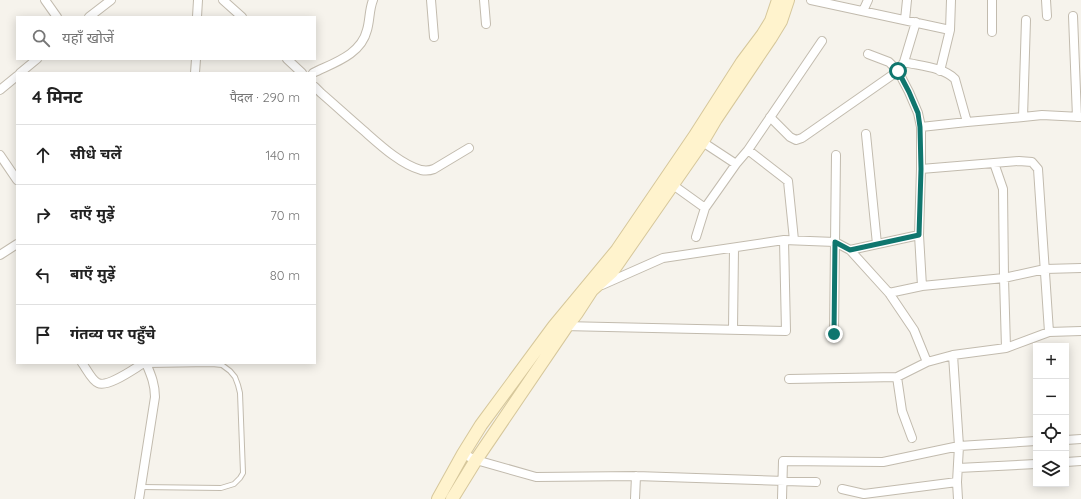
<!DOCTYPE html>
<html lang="hi">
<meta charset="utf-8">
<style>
body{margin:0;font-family:Quicksand,"Noto Sans Devanagari",sans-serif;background:#f2f2f2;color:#222}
.controls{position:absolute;right:12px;bottom:12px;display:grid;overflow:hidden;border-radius:0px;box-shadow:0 2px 10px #0003}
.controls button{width:36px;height:36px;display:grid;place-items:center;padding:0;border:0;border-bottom:1px solid #e0e0e0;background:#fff;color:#222;font:20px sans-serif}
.stop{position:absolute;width:12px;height:12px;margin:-9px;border:3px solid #0f766e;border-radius:50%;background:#fff}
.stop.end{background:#0f766e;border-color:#fff;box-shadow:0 1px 4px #0008}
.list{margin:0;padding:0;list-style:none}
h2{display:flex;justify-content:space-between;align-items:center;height:52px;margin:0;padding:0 16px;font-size:17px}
h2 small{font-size:13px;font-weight:400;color:#767676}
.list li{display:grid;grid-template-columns:26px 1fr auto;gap:12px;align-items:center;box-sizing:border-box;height:60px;padding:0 16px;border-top:1px solid #e0e0e0}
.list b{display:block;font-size:15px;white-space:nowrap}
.list em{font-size:13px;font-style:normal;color:#767676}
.icon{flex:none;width:22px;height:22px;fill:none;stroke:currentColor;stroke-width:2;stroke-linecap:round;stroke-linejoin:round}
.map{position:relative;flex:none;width:1081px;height:499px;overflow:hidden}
.search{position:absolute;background:#fff;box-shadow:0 2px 10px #0003;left:16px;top:16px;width:300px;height:44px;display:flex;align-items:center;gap:10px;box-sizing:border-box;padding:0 14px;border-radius:0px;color:#767676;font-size:15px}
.panel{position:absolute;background:#fff;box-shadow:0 2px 10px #0003;left:16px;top:72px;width:300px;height:292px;border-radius:0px}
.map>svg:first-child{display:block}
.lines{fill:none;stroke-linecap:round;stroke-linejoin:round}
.lane-casing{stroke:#c2bbae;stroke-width:6}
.street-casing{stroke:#c2bbae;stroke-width:10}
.secondary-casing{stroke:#d6c79b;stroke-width:14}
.lane{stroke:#fff;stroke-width:4}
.street{stroke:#fff;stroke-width:8}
.secondary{stroke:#fff3cd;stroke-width:12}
.route{stroke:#0f766e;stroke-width:5}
</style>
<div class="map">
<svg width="1081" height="499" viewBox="0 0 1081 499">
<rect width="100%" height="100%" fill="#f6f3ec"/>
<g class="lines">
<!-- lane casing -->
<g class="lane-casing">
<path id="lane" d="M141,487l80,1 13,-4 6,-6 3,-5 -3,-80 -2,-8 -3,-8 -5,-6 -8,-6 -10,-1 -65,1"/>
</g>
<!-- street casing -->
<g class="street-casing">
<path id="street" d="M45,0l12,17
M223,0l19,17
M431,0l3,37
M484,0l2,24
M811,0l139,30
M992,0v32
M1046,0l1,16
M863,11l5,-11
M1073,16l4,101
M89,17l22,-17
M197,17l1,-17
M905,20l2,-20
M868,54l21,8 9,9 11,21 9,21 3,14v42l-2,66 3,51
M287,59l15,14
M904,62c16,4 39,5 51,17l12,43
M940,71l10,-41 1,-30
M20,73l17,-14
M195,73l1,-14
M313,73c20,-10 48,-18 54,-43 3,-10 2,-20 6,-30
M315,87l6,6c14,12 28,25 42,37 16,14 37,34 58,40 5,1 8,1 13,-1l35,-21
M0,90l17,-14
M770,117l20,20 6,3 6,-2 96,-67 6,-9 12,-40
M1023,117l3,-97
M921,127l46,-5 56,-5 19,-2 39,2
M866,134l11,110
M698,139l38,25
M748,150l40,31 6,59
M0,155l17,25
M994,163l9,26 1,89 41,-9 36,-1
M921,169l98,-8 13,1 6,7 11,163
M673,185l32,23
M696,237l9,-29 31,-44 12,-14 74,-109
M850,250l69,-15
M0,255l17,-11
M602,285l61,-27 121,-18 51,2 15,8 39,43 25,37 13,32
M889,293l33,-7 82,-8 2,70 -53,7 6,91 -2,36 1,17
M563,326l223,5 -2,-91
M733,330l1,-82
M834,333l2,-178
M1006,348l43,-16 32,-1
M82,363c4,5 10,18 16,20 10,5 37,-15 46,-20
M897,377l5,34 10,27
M789,379l108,-2 30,-15 26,-7
M1066,440l15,-1
M463,454l13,6 60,17 100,-1 180,6
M1066,462l15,-1
M958,468l78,-4
M842,489l22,5 93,-12
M139,499l16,-102c0,-13 -4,-22 -9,-34
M635,499l1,-23
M782,499l1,-38 100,1 76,-16 77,-5"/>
</g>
<!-- secondary casing -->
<g class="secondary-casing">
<path id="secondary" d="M438,499l25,-45 18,-29 73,-99 63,-76 77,-113 48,-75 21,-28 8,-13 7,-21
M452,499l24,-39 91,-134 10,-13 15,-23 20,-18 91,-131 13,-22 54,-80 11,-18 7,-21"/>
</g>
<!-- lane -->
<use href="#lane" class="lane"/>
<!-- street -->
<use href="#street" class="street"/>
<!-- secondary -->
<use href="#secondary" class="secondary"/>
</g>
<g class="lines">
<!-- route -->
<path class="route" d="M834,334l1,-92 15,8 69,-15 2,-66 -1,-42 -2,-14 -9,-21 -11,-21"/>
</g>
</svg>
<div class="controls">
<button>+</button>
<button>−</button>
<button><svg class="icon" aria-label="locate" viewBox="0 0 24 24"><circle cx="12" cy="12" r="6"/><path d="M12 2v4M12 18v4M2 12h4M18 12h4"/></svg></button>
<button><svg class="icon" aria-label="layers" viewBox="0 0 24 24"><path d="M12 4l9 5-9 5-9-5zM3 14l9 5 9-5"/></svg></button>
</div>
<div class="stop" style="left:898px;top:71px"></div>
<div class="stop end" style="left:834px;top:334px"></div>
<div class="search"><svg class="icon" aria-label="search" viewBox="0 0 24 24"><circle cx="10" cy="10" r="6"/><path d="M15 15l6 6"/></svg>यहाँ खोजें</div>
<section class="panel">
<h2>4 मिनट<small>पैदल · 290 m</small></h2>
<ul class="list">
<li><svg class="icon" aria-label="ahead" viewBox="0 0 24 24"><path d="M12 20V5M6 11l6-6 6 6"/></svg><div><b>सीधे चलें</b></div><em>140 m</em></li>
<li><svg class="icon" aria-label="right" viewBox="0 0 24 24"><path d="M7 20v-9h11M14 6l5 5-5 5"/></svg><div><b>दाएँ मुड़ें</b></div><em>70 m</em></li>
<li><svg class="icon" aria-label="left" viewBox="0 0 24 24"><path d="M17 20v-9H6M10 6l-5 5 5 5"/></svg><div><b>बाएँ मुड़ें</b></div><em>80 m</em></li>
<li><svg class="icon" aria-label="arrive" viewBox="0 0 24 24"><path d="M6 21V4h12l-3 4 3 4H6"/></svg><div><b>गंतव्य पर पहुँचे</b></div></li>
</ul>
</section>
</div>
